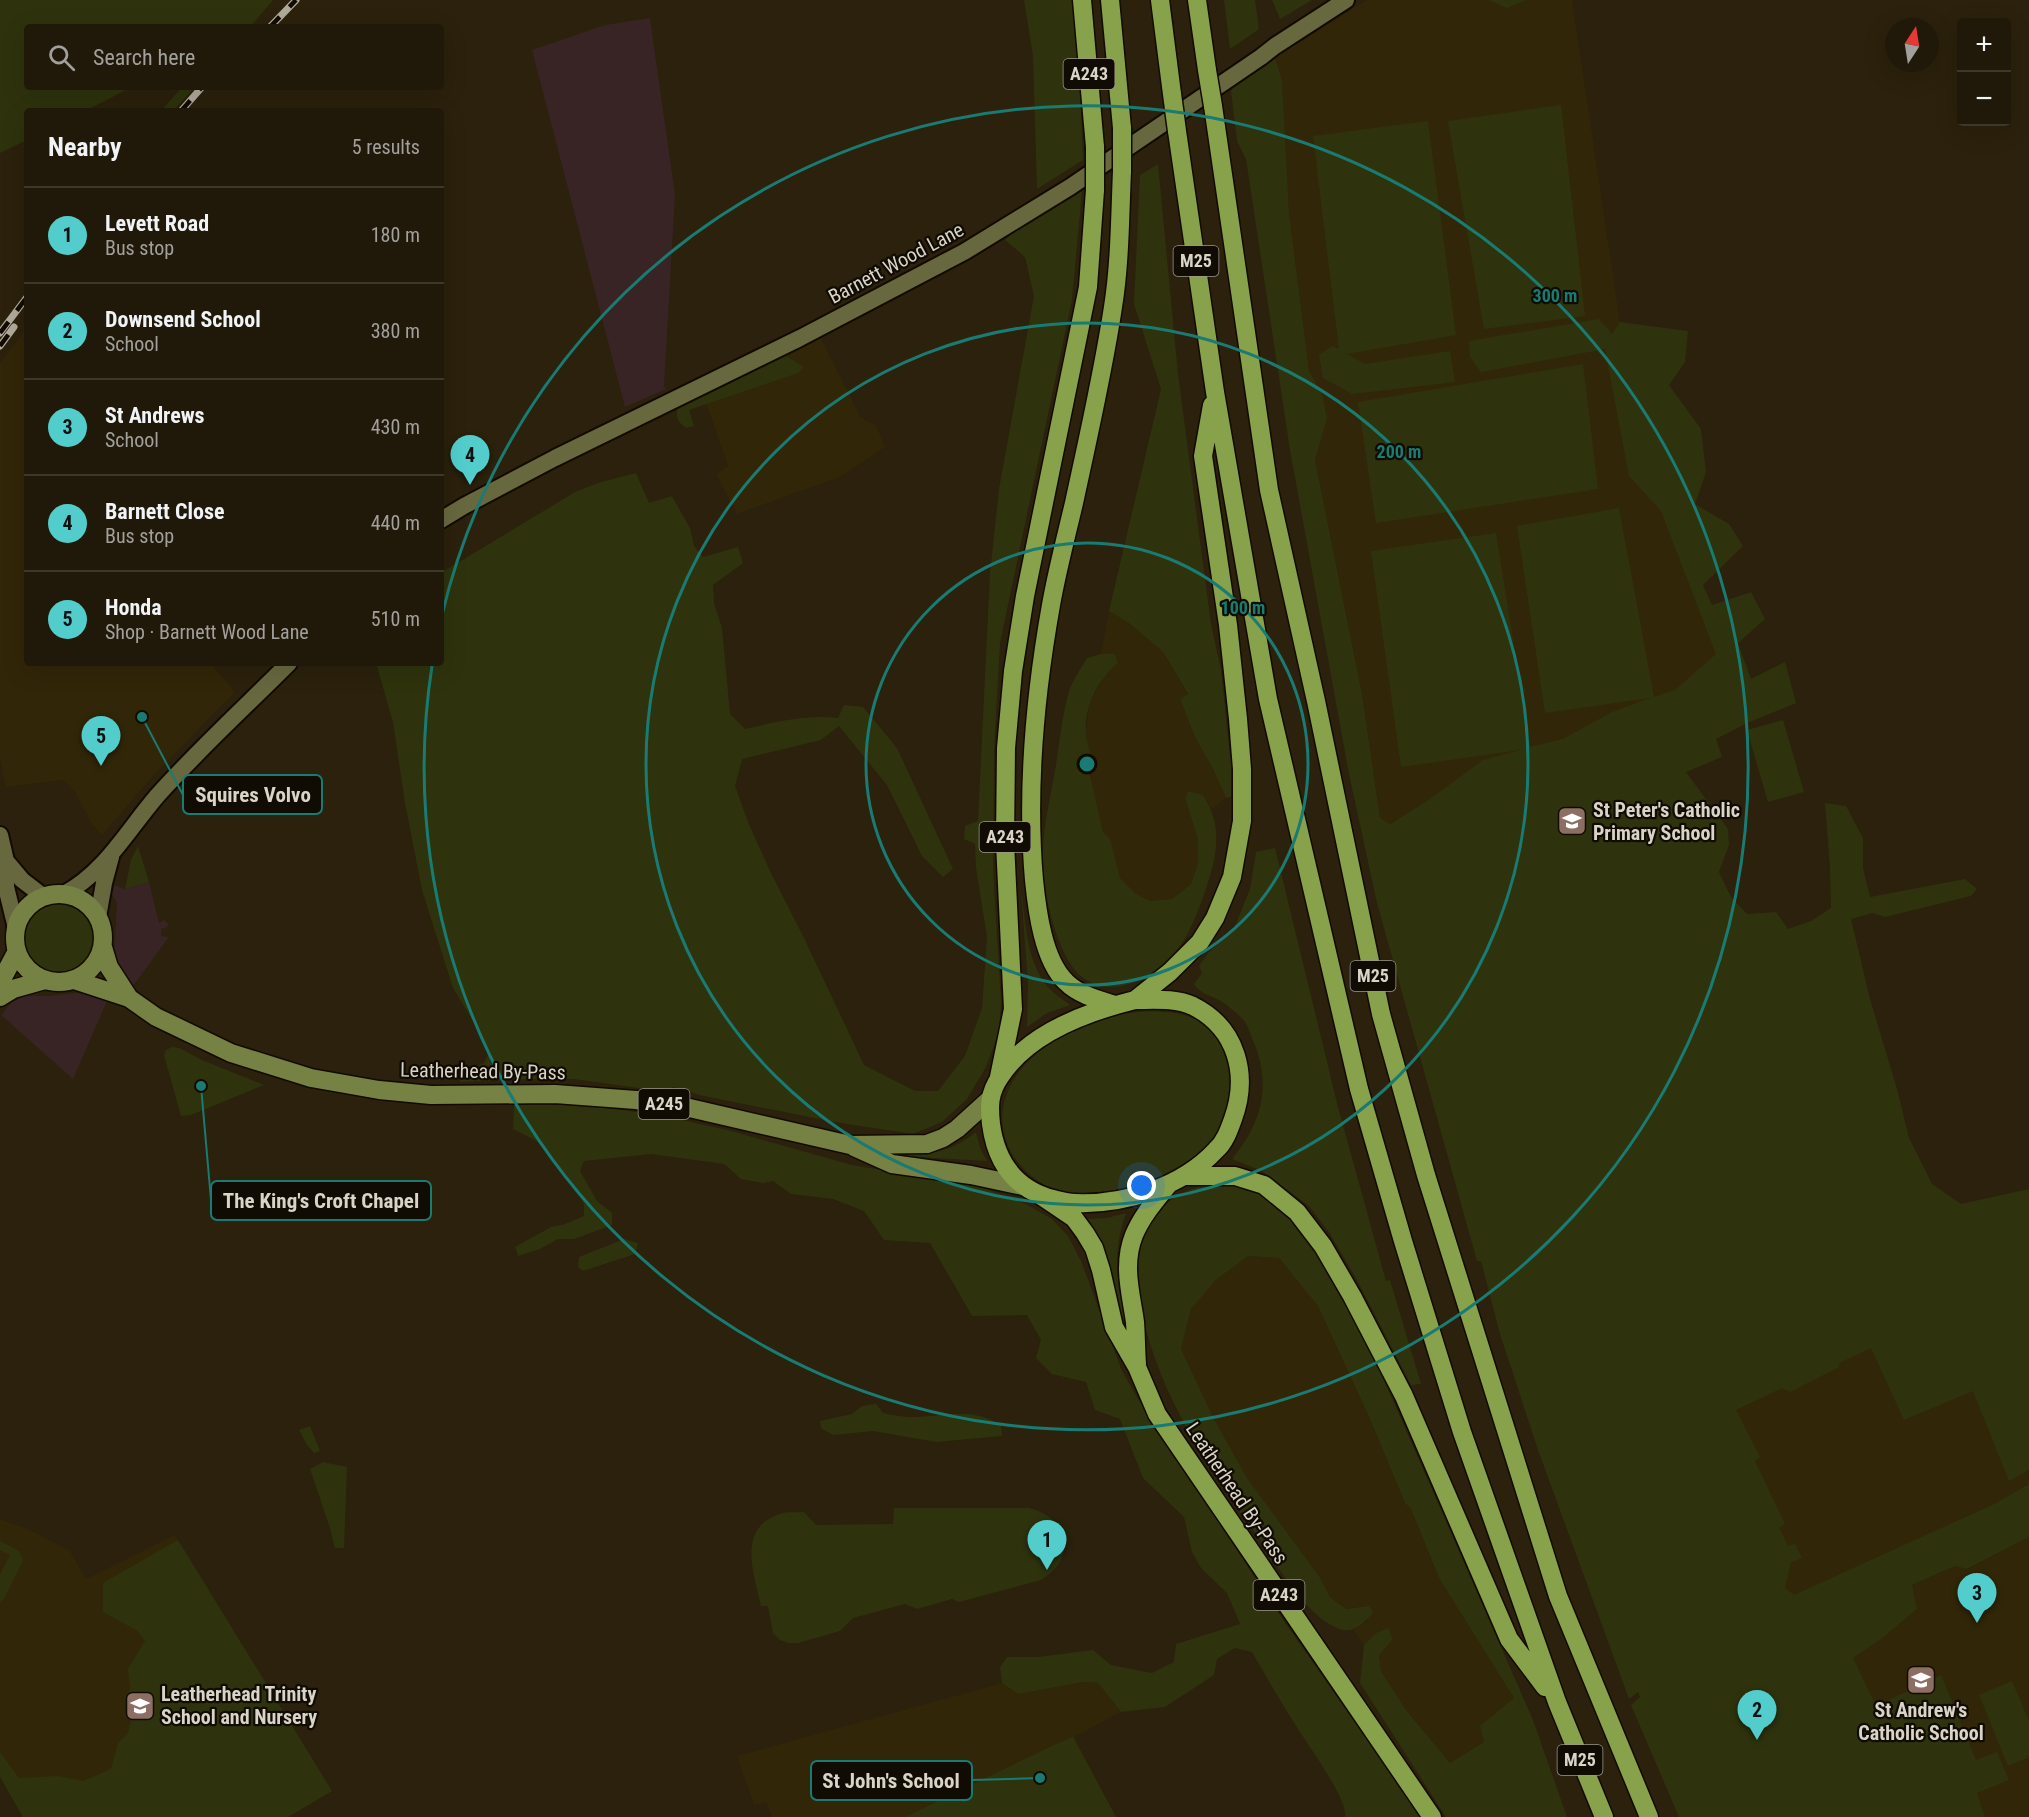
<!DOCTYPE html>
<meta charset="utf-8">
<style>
body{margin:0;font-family:"Roboto Condensed",sans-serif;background:#2d2617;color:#f1f3f6}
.controls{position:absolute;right:18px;top:18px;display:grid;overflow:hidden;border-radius:6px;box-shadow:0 6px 24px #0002}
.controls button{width:54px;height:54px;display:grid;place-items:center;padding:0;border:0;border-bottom:2px solid #3d382a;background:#201909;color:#f1f3f6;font:30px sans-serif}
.compass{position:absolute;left:1885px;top:18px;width:54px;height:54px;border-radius:50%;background:#201909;box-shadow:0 6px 24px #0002;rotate:12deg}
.you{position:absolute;left:1142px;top:1186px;width:21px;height:21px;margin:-15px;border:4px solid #fff;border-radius:50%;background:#1a73e8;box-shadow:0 0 0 9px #1a73e833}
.badge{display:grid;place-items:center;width:39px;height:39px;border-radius:50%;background:#52cdcc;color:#111;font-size:20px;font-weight:700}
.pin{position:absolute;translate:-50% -50px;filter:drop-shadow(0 2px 3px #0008)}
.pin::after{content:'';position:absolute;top:32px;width:21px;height:18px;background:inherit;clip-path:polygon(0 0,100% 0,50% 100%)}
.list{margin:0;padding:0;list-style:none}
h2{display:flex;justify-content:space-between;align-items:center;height:78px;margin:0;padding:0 24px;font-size:26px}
h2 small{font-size:20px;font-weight:400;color:#a2a09c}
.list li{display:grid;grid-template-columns:39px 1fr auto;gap:18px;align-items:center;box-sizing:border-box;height:96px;padding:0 24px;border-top:2px solid #3d382a}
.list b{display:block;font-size:22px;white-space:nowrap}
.list p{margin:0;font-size:20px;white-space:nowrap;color:#a2a09c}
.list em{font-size:20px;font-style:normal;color:#a2a09c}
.icon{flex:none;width:33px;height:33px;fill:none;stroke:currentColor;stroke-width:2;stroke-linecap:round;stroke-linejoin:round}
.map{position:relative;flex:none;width:2029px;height:1817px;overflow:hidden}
.search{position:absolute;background:#201909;box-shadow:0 6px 24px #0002;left:24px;top:24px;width:420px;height:66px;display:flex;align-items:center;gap:15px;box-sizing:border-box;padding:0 21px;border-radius:6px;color:#a2a09c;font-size:22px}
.panel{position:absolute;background:#201909;box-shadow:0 6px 24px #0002;left:24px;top:108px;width:420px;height:558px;border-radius:6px}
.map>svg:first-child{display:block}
.commercial{fill:#382424}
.built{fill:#322608}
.green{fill:#2e330d}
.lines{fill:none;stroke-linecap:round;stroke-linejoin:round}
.secondary-casing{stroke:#130b00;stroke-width:20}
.primary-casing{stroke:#130b00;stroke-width:21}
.highway-casing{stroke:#130b00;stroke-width:21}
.secondary{stroke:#68683f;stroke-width:16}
.primary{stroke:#768144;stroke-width:18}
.highway{stroke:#88a14b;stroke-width:18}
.rail-casing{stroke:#b1aa9b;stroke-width:7}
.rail{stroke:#100c04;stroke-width:4.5;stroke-dasharray:14;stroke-linecap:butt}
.highway-bridge-casing{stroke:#130b00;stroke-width:21;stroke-linecap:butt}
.highway-bridge{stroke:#88a14b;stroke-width:18}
.ring{fill:none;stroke:#197b72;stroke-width:3}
.labels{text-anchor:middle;stroke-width:4.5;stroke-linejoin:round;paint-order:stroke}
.shield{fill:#100c04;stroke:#9d988c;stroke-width:1.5}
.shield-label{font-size:18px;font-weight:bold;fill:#dad4c7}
.street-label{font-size:20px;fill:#dad4c7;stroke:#100c04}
.poi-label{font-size:20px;font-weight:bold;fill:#dad4c7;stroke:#100c04;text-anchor:start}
.centre{fill:#197b72;stroke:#100c04;stroke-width:3}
.ring-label{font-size:18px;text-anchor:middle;font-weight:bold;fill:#197b72;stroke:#100c04;stroke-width:4.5;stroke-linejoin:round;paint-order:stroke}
.leader{fill:none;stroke:#197b72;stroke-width:2}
.callout-dot{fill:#197b72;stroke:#100c04;stroke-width:2}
.callout{fill:#100c04;stroke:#197b72;stroke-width:2}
.callout-label{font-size:21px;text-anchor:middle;font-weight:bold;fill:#dad4c7}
</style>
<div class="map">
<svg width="2029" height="1817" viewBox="0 0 2029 1817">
<rect width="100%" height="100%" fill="#2b210c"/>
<!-- commercial -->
<path class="commercial" d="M650,18l25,177 -11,191 2,3 -41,18 -93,-357 73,-25z
M149,882l10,41 5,-3 5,4 -4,4 -4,1v7l8,1 -36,49 -14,-17 -5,-12 3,-54 -5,-9 2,-9 11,4z
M76,993l15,1 16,7 -34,78 -72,-64 10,-12 14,-7h24z"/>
<!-- built -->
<path class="built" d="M1367,0h205l48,322 112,367 53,-27 11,41 -51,21 -88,46 25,95 83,103 105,31 27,90 12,49 23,46 29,20 68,228v52l-35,20 -182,84 -150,58 -233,-846 -40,24 -9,-6 -18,-124 -47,-234 12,-43 -5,-24 -13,-22 -20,-158 -7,-133 -7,-23z
M27,328v335h183l25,29 -84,86 -49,57 -10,-11 -17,-32 -12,-12 -57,7 -6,-28v-396z
M819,334l42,84 15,7 9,22 -45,30 -103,37 -21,-40 12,-8 -26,-75z
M1109,611l20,12 34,29 25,43 -8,4 15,38 18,32 13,29 -14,11 -9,-14 -15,-4 -3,8 13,41v23l-7,21 -19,15 -22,2 -14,-7 -16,-16 -10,-38 -7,-7 -15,-63 -2,-36 3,-31 17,-29 12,-11 -3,-9h-14z
M1248,1256l31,2 39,48 52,113 35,84 6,6 28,69 76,120 -35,28 4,16 -34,21 -44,-53 -25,-39 -2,-16 9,-27 -12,5 -12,12 -10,-15 13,-9 2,-15 -23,3 -16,-12 -11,-21 -72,-98 -33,-59 -33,-70 10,-40 25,-29z
M0,1519l28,10 42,22 16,28 89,-44 157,256 -44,26h-265l-23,-40z
M2029,1537v280h-302l98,-141 59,-39 33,-28 -5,-24 43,-19 13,3z
M1083,1682l15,1 23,29 -47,25 42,80h-344l-6,-15 -12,3 -17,-49 265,-73 16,11z"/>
<!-- green -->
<path class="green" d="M0,0h273l-23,27h-223v60h105l-47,24h-58v29l-27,13z
M1024,0h48l6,40 5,120 -46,29 -4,-133z
M1224,0h31l4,29 -29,20z
M1272,0h40l-32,19z
M1489,0h37l-19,8z
M1275,57l7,23 7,133 20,158 13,22 5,25 -12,42 47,234 18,124 10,6 40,-25 53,-39 37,-10 -119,17 -30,-216 125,-18 34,214 33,-8 49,-27 38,-14 -105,15 -28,-187 102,-18 35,189 21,-7 41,-36 -55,-143 -32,-35 -24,-127 -124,23 -11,-15 -1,-16 130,-22 13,15 8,-12 68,9 -3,31 -16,23 32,44 5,43 -11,32 34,20 14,22 -40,39 9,20 39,-13 14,27 -27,24 13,36 34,-17 11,41 -51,21 -29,15 6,18 -36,15 42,57 1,16 -10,27 12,25 16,17 29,-2 12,17 23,-8 20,-13 -1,-41 -5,-64 21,3 17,32v30l7,29 95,-18 12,10 -6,7 -86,21 -12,-4 -22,6 19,80 27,90 12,49 23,46 29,20 68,-15v281l-20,11 -36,-90 -69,29 -33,-72 -32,15v4l-49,25 -8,-4 -46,22 24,47 -5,4 30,63 -6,4 9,18 7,-2 7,14 -11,4 -6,26 9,7 200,-91 35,-20v53l-62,32 -12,-3 -43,19 5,24 -33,28 -31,21 23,48 65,-31 35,85 21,-8 12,28 -32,13 8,24h-306l-48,-112 9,-8 -2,-5 -9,7 -91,-249 -38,-116 -19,-73h-4l-100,-358 -28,-129 -59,-324 -44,-291 -9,-18 -6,-50 7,-12z
M182,87h13l-22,24h-12z
M1561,105l24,211 -101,13 -36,-208z
M1428,121l28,214 -109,19 18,10 85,-13 5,31 -103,12 -29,-16 -4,-23 13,-9 7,3 -26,-213z
M1158,164l20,210 33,250 10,46 10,96v31l-5,1 -13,-29 -18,-32 -15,-38 8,-5 -25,-42 -34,-29 -20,-12 52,-222 -27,-85 6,-129z
M1082,191l-10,109 -72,343 -6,109 -1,116 8,134 -2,30 -13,35 -19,32 -25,23 -29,12 -79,-12 -135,-27 -15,-6 -12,-2 -5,5 -93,-13h-42l-72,3v-8l24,-11 4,-8 -7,-21 -28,-46 -31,-98 -17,-87 -12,-81 -17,-59h65v-90l134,-81 23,-9 38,-10 13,30 23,-7 18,32 4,18 9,11 35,-10 5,16 -30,22 1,18 8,25 8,86 15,15c31,-7 60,-15 93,-11l6,-13 19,2 34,41 56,121 -10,8 -21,-21 -35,-71 -48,-59 -18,14 -79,19 -7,27 13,36 22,49 35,69 59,125 51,26h23l27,-35 17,-48 5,-71 -11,-69 -1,-24 -11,-5 1,-13 13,-5 12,-248 9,-84 35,-193 -9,-39 -20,-17 13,-13z
M786,356l18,11 -6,6 -109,37 5,16 -8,2c-10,-6 -10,-14 -8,-25l91,-45z
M1583,364l15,125 -222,34 -18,-121z
M1101,654h14l3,9c-21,18 -34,43 -32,71 1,14 9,22 3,37l14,61 7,7 10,39 16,16 14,7 22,-2 19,-15 7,-21v-23l-13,-42 3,-7 15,4c23,35 12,68 -1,105 -6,17 -15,38 -26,52 -29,35 -84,54 -109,6 -16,-29 -26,-77 -24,-110 1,-24 7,-49 11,-72 5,-27 7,-55 14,-81 3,-13 12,-25 19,-37z
M1783,720l21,72 -36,10 -21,-72z
M138,846l11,36 -24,7 6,-29z
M1275,848l63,259 48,174 4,-1 31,104 -10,1 -54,-105 -28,-48 -20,-26 -47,-35 -30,-12c29,-35 40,-72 22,-116 -3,-6 -5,-15 -9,-21 -4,-6 -12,-11 -17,-16 -10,-9 -28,-11 -34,-22l8,-11 -3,-7 10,-14 24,-21 17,-42 6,-37z
M1021,890c5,33 5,71 27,97 6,7 15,12 22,18l-23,8 -20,14 1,-44z
M24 939a35 35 0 1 1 70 0a35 35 0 1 1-70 0Z
M1147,1011c18,1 36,1 53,10 38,22 47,83 17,115 -34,38 -94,60 -144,57 -16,-1 -32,-8 -45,-20 -38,-35 -32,-84 6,-117 19,-17 48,-32 72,-39 13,-3 27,-4 41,-6z
M172,1047l7,1 23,12 62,25 -73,30 -10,1 -17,-61 2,-5z
M514,1105h68l78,10 71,16 121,34 126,21 48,18 26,15 16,17 13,25 41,110 23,40 134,203 142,203h-76c3,-19 -39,-74 -50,-93 -15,-23 -29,-48 -43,-72l-17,-4 -18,11 -3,16 -49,32 -44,5 -23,-29 -15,-1 -65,12 -16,-11 -2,-16 7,-10h31l55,-7 18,15 41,8 22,-11 2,-18 64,-20 -13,-31 -26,-25 -9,-16 -8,-35 -41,-39 -23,-59 -25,-9 -9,-28 -34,-8 -16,-16 5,-18 -14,-25 -55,1 -42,-73 -46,-3 -20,-29 -31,-12 -42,-5 -18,-13 -10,2 -22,-4 -17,-15 -73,-10 -67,7 -4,10 17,30 15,12v12l-38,14h-16l-18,10 -22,7 -3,-9 36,-20 14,-3 19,-8v-12l-17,-28 -30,-35 -24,-12z
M976,1132l4,16 7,13 -87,-5 -2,-2 2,-3c32,4 51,1 76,-19z
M1234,1183l24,8 24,15 45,59 39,74 167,381 34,97h-121l-86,-134 4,-38 12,-12 12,-5 5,11 -14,16 2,16 25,39 44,53 34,-21 -4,-16 34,-28 -75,-120 -28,-69 -6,-6 -35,-84 -52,-113 -39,-48 -31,-2 -32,24 -25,29 -10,40 33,70 33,59 72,98 11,21 16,12 23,-3 4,6c-8,11 -19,22 -34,17 -35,-14 -62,-65 -83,-95 -52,-73 -104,-149 -117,-240 -1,-10 -6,-25 -4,-36 3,-13 9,-26 17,-37 21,-31 46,-37 82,-38z
M1126,1213c-14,41 -9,65 -1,106l-4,1 -18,-75 -16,-26 20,-1z
M624,1239l14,4 -3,11 -52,17 -5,-4 1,-10z
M876,1404l7,9c11,2 23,5 34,4 32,-1 54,-10 84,8l1,11 -66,6 -63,-11 -40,4 -12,-7 -1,-7 32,-7 10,-8z
M310,1426l10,25 -6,2 -7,-8 -8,-15z
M323,1462l24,5 -3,81h-9l-5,-20 -20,-59z
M894,1508h135c40,10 49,50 12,72l-82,22 -7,-3 -35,10 -12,-5 -52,14 -13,13 -42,12h-9l-9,-3 -7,-7 -5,-27h-7c-7,-32 -25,-78 19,-92 7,-3 16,-1 24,-2l12,13 77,-1z
M178,1540l154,251 -44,26h-265l-23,-40v-25l19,26 39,-2 25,5 28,-12 7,-26 10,-10 6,-25 -7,-13 3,-6 -2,-20 17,-28 -7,-10 -35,-19v-29z
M0,1541l19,10 4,9 -19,39 -4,3v-27l10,-20 -10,-5z
M2012,1681l17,40v36l-21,9 -29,-71z
M1073,1737l43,80h-211l149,-72z"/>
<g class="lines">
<!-- secondary casing -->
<g class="secondary-casing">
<path id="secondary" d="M441,520l23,-14 91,-48 245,-120 164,-86 106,-65 191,-130 14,-11 71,-46
M0,835l6,26v26l10,41
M6,861l16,19 22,17
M64,894c41,-22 63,-63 93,-98 41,-46 88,-89 132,-133
M98,917l6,-34 7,-26"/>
</g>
<!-- primary casing -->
<g class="primary-casing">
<path id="primary" d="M15 938a44 44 0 1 1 88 0a44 44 0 1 1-88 0Z
M103,947l6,20 20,31
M74,980l55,18 27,19 75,36 80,25 68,12 52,5 124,-1 81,6 45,6 169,39 77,-1 16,-6 14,-9 32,-29
M0,983l17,-32
M0,997l13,-8 32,-9
M854,1147l38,17 79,11 52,11"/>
</g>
<!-- highway casing -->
<g class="highway-casing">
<path id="highway" d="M1082,0l13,147
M1110,0l12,128
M1160,0l12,94
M1197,0l10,70
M1213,106l56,384 47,211 65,313 45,161 132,421 91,221
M1177,131l38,261 53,307 91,390 44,152 59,191 95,270 47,115
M1135,1000c19,0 41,-2 58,6 44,22 56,69 40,113 -4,11 -8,23 -17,31 -34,37 -92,55 -141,53 -7,0 -14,-2 -22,-4 -38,-10 -57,-37 -62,-75 -2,-18 -2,-31 9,-47 28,-44 86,-65 135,-77z
M1135,1000l35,-28 30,-30 15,-24 17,-41 10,-56v-52l-4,-50 -10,-94 -25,-169 9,-51
M1115,1005c-16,-5 -36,-10 -49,-23 -23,-22 -29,-72 -32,-102 -8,-92 1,-185 17,-275 6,-34 15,-68 23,-102 14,-65 29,-130 39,-196 7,-44 7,-91 9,-136
M999,1077l14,-68 -8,-166 1,-95 7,-77 12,-75 63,-309 7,-97
M1184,1176h51l29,9 33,27 26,34 29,50 52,100 105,243 36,48
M1040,1195l34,23 11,15 9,15 7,22 13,57 23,40 20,47 275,403
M1137,1364c-1,-13 -1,-28 -2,-42 -4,-29 -13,-57 -1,-87 8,-19 21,-34 34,-50"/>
</g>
<!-- secondary -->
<use href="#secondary" class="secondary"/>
<!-- primary -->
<use href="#primary" class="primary"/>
<!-- highway -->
<use href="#highway" class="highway"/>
<!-- rail casing -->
<g class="rail-casing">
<path id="rail" d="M270,27l26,-27
M181,111l21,-24
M0,333l27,-36
M0,346l14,-19"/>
</g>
<!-- rail -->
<use href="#rail" class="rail"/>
<!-- highway-bridge casing -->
<g class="highway-bridge-casing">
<path id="highway-bridge" d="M1207,70l6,36
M1172,94l5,37
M1122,171v-43
M1095,190v-43"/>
</g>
<!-- highway-bridge -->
<use href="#highway-bridge" class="highway-bridge"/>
</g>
<!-- distance rings -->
<g class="ring">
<circle cx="1087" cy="764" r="221"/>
<circle cx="1087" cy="764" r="441"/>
<path d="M442 615A662 662 0 1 1 432 666"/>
</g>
<!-- icons -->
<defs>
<g id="school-square" transform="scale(1.5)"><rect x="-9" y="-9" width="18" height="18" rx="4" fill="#8d6e63" stroke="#100c04"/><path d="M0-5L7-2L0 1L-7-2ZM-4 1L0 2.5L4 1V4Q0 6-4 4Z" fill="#fff"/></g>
</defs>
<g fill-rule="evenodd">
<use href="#school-square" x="1572" y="821"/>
<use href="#school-square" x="1921" y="1680"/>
<use href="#school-square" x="140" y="1706"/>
</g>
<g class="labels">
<!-- shield labels -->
<g class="shield">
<rect x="1063.5" y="59" width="51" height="30" rx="4.5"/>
<rect x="1173.5" y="246" width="45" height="30" rx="4.5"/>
<rect x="979.5" y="822" width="51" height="30" rx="4.5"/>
<rect x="1350.5" y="961" width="45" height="30" rx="4.5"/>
<rect x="638.5" y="1089" width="51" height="30" rx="4.5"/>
<rect x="1253.5" y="1580" width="51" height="30" rx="4.5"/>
<rect x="1557.5" y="1745" width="45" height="30" rx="4.5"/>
</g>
<g class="shield-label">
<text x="1089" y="80">A243</text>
<text x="1196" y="267">M25</text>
<text x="1005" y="843">A243</text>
<text x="1373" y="982">M25</text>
<text x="664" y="1110">A245</text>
<text x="1279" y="1601">A243</text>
<text x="1580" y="1766">M25</text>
</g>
<!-- street labels -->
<g class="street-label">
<text transform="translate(896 263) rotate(-28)" y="7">Barnett Wood Lane</text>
<text transform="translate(483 1071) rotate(1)" y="7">Leatherhead By-Pass</text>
<text transform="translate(1237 1493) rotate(56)" y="7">Leatherhead By-Pass</text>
</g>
<!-- poi labels -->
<g class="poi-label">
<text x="1593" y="817">St Peter's Catholic<tspan x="1593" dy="23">Primary School</tspan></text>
<text x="161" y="1701">Leatherhead Trinity<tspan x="161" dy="23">School and Nursery</tspan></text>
<text x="1921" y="1717" text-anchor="middle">St Andrew's<tspan x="1921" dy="23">Catholic School</tspan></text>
</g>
</g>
<circle cx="1087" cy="764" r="9" class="centre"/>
<g class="ring-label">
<text x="1555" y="302">300 m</text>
<text x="1399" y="458">200 m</text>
<text x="1243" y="614">100 m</text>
</g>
<!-- callouts -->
<path class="leader" d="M142 717L183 795M201 1086L211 1200M1040 1778L972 1780"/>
<g class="callout-dot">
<circle cx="142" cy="717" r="6"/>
<circle cx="201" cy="1086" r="6"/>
<circle cx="1040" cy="1778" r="6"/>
</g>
<g class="callout">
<rect x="183" y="775" width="139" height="39" rx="6"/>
<rect x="211" y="1181" width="220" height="39" rx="6"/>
<rect x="811" y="1761" width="161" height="39" rx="6"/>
</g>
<g class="callout-label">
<text x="253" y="802">Squires Volvo</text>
<text x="321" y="1208">The King's Croft Chapel</text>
<text x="891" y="1788">St John's School</text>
</g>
</svg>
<div class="controls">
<button>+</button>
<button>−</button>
</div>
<svg class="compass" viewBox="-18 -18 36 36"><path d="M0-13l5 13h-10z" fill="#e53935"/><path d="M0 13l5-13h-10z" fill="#a2a09c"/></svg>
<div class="you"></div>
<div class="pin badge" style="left:1047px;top:1570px">1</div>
<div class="pin badge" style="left:1757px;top:1740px">2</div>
<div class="pin badge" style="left:1977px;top:1623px">3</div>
<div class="pin badge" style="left:470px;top:485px">4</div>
<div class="pin badge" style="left:101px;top:766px">5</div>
<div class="search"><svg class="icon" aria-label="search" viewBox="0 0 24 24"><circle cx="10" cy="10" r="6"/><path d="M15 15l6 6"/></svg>Search here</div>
<section class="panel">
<h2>Nearby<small>5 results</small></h2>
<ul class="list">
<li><span class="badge">1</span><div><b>Levett Road</b><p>Bus stop</p></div><em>180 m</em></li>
<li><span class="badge">2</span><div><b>Downsend School</b><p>School</p></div><em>380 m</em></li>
<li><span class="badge">3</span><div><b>St Andrews</b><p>School</p></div><em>430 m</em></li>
<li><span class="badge">4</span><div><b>Barnett Close</b><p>Bus stop</p></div><em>440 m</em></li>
<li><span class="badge">5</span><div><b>Honda</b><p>Shop · Barnett Wood Lane</p></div><em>510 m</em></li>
</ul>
</section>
</div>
